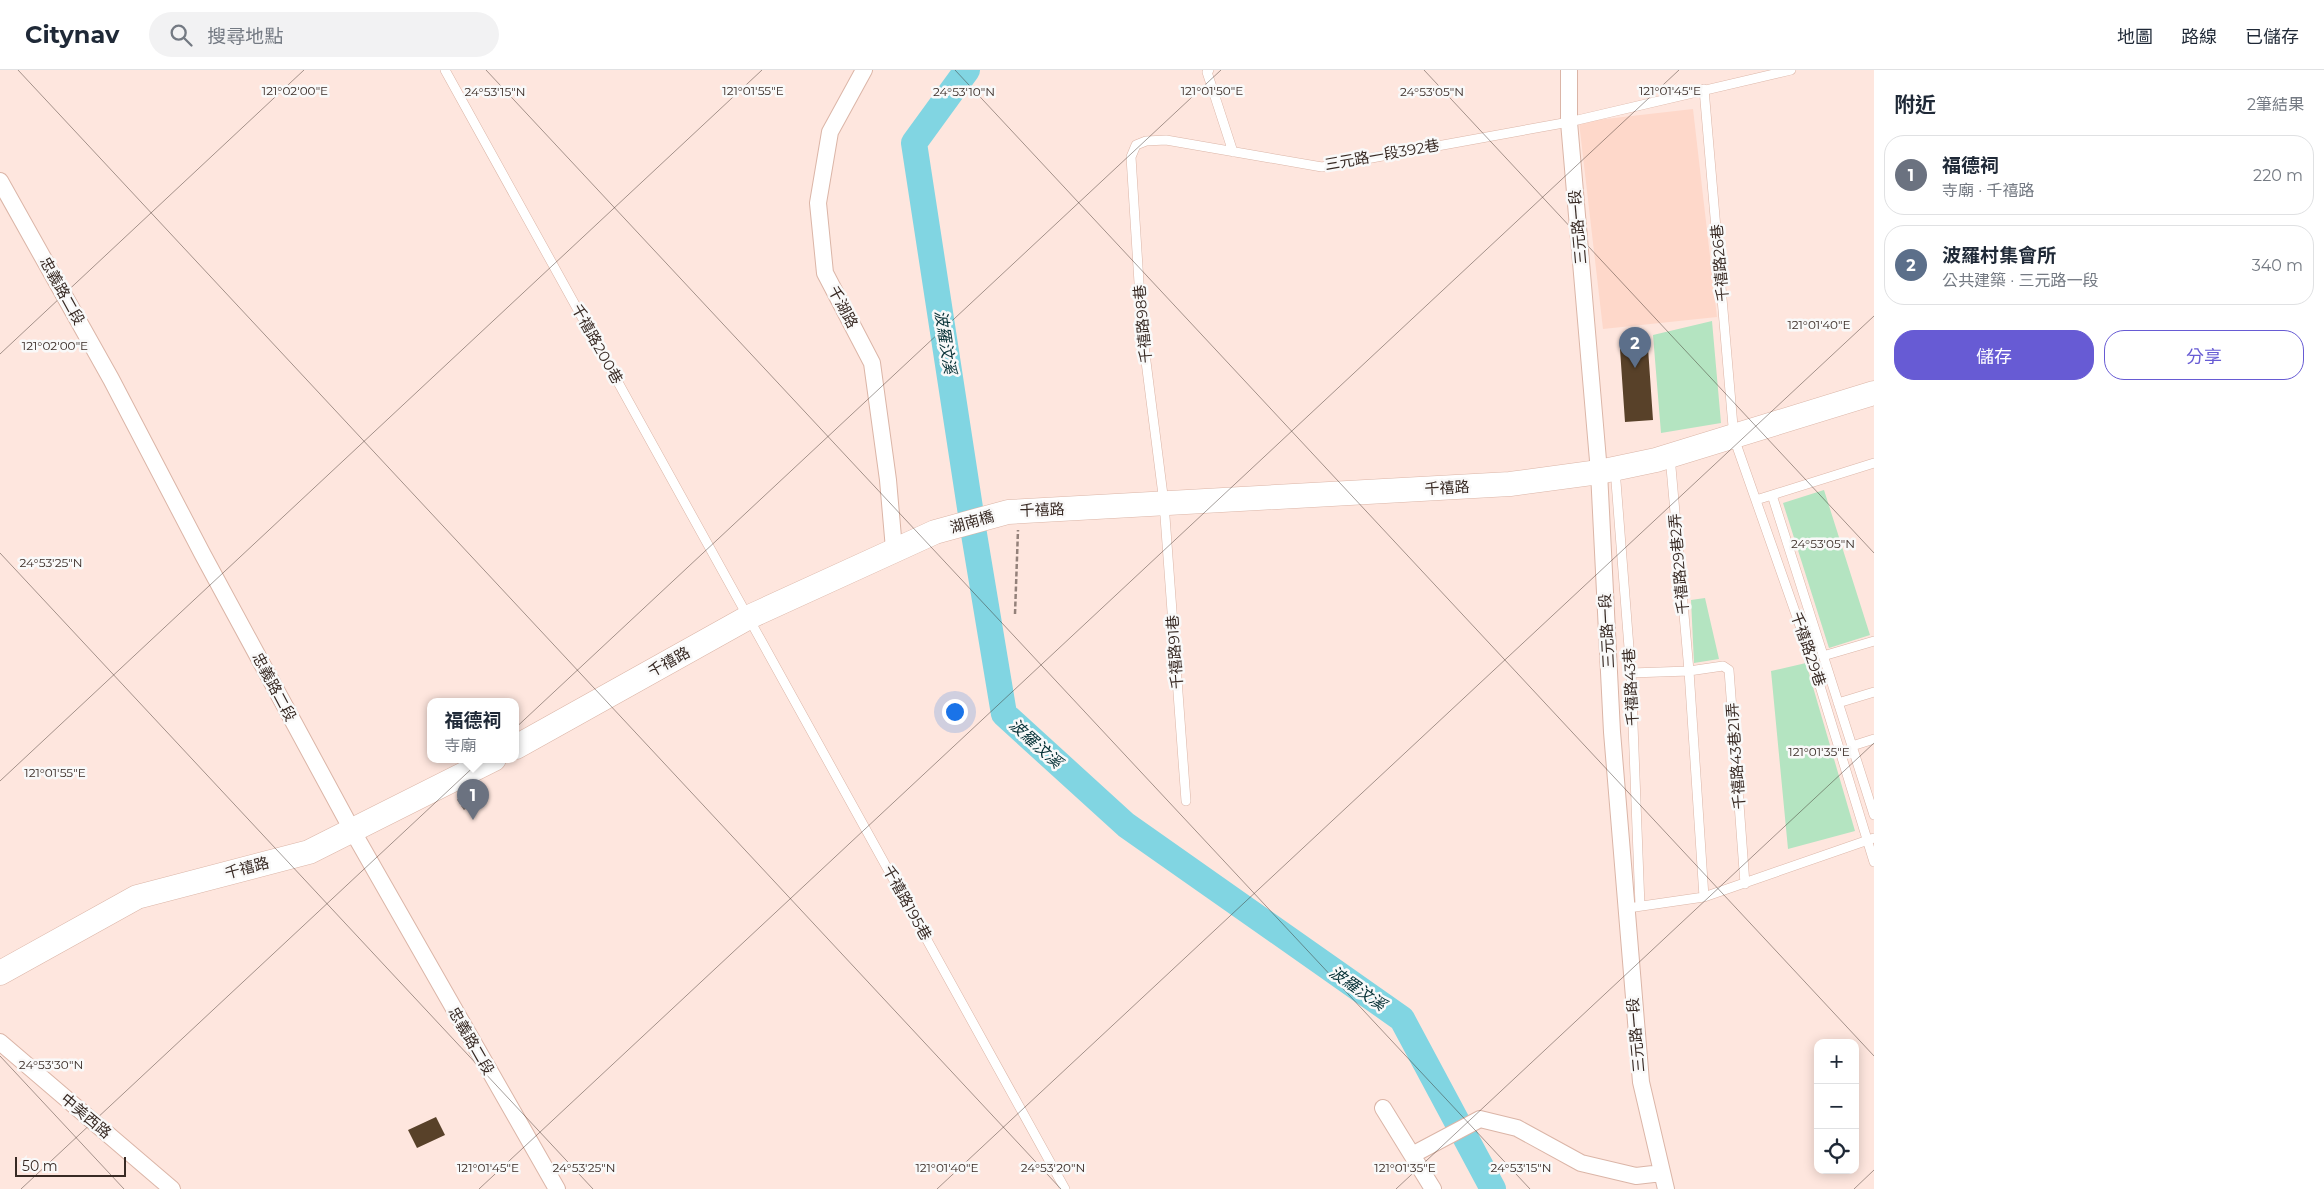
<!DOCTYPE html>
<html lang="zh-TW">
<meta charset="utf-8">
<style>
body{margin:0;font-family:Montserrat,"Noto Sans TC",sans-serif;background:#f2f2f3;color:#1f2937}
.controls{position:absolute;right:15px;bottom:15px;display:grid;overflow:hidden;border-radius:10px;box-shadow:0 2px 12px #0003}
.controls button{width:45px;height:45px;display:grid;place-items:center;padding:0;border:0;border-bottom:1px solid #e0e1e3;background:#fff;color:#1f2937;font:25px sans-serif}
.scale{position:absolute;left:15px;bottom:12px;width:111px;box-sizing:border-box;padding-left:5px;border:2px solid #382a24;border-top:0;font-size:14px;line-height:18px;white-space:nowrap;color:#382a24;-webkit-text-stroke:4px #f9f9f9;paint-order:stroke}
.you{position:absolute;left:954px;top:641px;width:18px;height:18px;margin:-12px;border:4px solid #fff;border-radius:50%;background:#1a73e8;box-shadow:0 0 0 8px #1a73e833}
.badge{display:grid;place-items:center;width:32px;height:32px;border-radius:50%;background:#675bd4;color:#fff;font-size:16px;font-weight:700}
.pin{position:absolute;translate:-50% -41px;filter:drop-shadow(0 1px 2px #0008)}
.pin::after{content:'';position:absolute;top:26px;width:18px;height:15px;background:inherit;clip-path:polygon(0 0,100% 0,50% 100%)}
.popup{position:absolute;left:427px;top:628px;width:92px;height:65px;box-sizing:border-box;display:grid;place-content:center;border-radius:10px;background:#fff;filter:drop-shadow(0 1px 4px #0005);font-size:16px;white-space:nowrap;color:#747a83}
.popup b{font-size:19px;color:#1f2937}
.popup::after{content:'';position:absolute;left:50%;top:100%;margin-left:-10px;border:10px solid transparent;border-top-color:#fff}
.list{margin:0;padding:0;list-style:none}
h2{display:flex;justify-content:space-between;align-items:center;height:65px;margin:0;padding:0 20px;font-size:21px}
h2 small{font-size:16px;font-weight:400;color:#747a83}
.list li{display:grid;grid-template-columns:32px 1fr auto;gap:15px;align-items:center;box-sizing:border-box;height:80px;margin:0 10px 10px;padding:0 10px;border:1px solid #e0e1e3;border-radius:20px}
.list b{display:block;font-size:19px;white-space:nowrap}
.list p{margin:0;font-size:16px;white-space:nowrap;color:#747a83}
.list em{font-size:16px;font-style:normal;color:#747a83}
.actions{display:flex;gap:10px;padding:15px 20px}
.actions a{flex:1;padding:11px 0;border:1px solid #675bd4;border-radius:20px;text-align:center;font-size:18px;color:#675bd4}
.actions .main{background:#675bd4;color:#fff}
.icon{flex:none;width:28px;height:28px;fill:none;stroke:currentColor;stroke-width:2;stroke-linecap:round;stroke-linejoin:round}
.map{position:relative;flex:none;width:1874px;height:1119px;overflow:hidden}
header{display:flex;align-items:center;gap:30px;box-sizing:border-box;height:70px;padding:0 25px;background:#fff;border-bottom:1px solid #e0e1e3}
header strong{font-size:24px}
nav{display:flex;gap:28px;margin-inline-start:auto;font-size:18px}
.search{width:350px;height:45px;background:#f2f2f3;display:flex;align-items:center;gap:12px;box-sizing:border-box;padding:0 18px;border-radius:28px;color:#747a83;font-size:19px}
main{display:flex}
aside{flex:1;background:#fff}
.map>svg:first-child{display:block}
.built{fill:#fed8ca}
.green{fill:#b4e4c1}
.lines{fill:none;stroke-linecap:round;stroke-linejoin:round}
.river{stroke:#81d5e2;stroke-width:26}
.building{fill:#584129}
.lane-casing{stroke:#dbb5a7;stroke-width:10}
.street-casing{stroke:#dbb5a7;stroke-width:18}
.secondary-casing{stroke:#dbb5a7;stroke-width:25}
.path{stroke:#94817a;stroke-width:2.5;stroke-dasharray:5 2.5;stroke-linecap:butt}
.lane{stroke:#fff;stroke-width:9}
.street{stroke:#fff;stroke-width:16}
.secondary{stroke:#fff;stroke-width:24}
.ticks{fill:none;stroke:#382a24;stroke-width:1;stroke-opacity:0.45}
.labels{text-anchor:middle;stroke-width:5;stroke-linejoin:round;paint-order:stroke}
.street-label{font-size:15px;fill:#382a24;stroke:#f9f9f9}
.water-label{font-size:16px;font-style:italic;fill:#063136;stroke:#f9f9f9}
.ticks-label{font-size:12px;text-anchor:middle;fill:#382a24;stroke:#f9f9f9;stroke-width:5;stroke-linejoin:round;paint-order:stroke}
</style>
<header>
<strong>Citynav</strong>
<div class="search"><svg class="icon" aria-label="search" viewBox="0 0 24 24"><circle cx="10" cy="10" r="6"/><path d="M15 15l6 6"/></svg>搜尋地點</div>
<nav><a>地圖</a><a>路線</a><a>已儲存</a></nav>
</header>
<main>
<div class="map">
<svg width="1874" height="1119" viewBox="0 0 1874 1119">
<rect width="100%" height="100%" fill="#fee6de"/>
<!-- built -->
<path class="built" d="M1693,39l24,208 -114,12 -24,-207z"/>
<!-- green -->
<path class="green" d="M1712,251l9,102 -60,10 -8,-98z
M1824,420l46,145 -41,13 -46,-145z
M1705,528l14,61 -25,4 -3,-63z
M1806,593l49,168 -67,18 -17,-178z"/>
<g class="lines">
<!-- river -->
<path class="river" d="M967,0l-53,73 60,391 30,180 122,111 276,194 91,170"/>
</g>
<!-- building -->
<path class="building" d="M1648,278l5,72 -28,2 -5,-73z
M436,1047l9,18 -28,13 -9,-18z"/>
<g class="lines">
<!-- lane casing -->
<g class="lane-casing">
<path id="lane" d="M445,0l620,1119
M1209,0l-2,2 26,80
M1704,19l30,349 78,222 62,202
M1670,386l19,215 15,226
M1615,399l16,204 9,233
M1772,425l102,-32
M1756,430l16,-5 102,320
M1823,586l51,-15
M1631,603l58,-2 34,-5 6,4 16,214
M1838,633l36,-11
M1852,676l22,-7
M1186,731l-22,-298 -22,-173 -11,-173 5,-12 10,-4 20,-1 156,27 247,-45 222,-52
M1635,837l69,-10 170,-59"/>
</g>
<!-- street casing -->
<g class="street-casing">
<path id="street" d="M864,0l-34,62 -12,71 7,70 47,90 16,117 6,69
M1569,0v52l30,350 13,260 29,350 25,107
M0,111l111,198 92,176 149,275 205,359
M0,972l172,147
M1383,1038l50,81
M1412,1085l68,-36 37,9 64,35 55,13 26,-3"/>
</g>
<!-- secondary casing -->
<g class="secondary-casing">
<path id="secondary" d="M516,677l233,-130 186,-85 73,-20 502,-28 89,-12 57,-12 218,-67
M0,903l137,-76 172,-45 185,-93"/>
</g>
<!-- path -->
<path class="path" d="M1015,544l3,-84
M458,729l8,12"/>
<!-- lane -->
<use href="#lane" class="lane"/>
<!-- street -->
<use href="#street" class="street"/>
<!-- secondary -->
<use href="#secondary" class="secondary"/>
</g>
<!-- ticks -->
<path class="ticks" d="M18,0l1043,1119M486,0l1044,1119M955,0l919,986M1424,0l450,483M0,284l304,-284M0,483l593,636M0,711l762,-711M0,986l124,133M21,1119l1200,-1119M479,1119l1200,-1119M937,1119l937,-873M1396,1119l478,-446M1854,1119l20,-19"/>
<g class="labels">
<!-- street labels -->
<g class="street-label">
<text transform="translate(1382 85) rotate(-10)" y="5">三元路一段392巷</text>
<text transform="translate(1578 157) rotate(-95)" y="5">三元路一段</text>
<text transform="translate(1720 193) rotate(-95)" y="5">千禧路26巷</text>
<text transform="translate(62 221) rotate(61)" y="5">忠義路二段</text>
<text transform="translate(843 237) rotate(62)" y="5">千湖路</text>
<text transform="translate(1143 254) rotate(-95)" y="5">千禧路98巷</text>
<text transform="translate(597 274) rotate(61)" y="5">千禧路200巷</text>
<text transform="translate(1447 418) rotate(-3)" y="5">千禧路</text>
<text transform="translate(1042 440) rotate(-2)" y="5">千禧路</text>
<text transform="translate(972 452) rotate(-16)" y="5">湖南橋</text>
<text transform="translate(1679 494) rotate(-95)" y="5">千禧路29巷2弄</text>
<text transform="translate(1607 561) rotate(-93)" y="5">三元路一段</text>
<text transform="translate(1808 579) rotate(71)" y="5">千禧路29巷</text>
<text transform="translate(1175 582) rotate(-94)" y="5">千禧路91巷</text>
<text transform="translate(669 592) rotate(-29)" y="5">千禧路</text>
<text transform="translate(274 617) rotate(62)" y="5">忠義路二段</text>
<text transform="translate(1631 617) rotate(-93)" y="5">千禧路43巷</text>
<text transform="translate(1736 686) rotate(-94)" y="5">千禧路43巷21弄</text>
<text transform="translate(247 798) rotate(-15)" y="5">千禧路</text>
<text transform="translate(907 833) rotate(61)" y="5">千禧路195巷</text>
<text transform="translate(1636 965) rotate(-95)" y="5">三元路一段</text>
<text transform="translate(471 971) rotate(60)" y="5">忠義路二段</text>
<text transform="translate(86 1046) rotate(40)" y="5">中美西路</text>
</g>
<!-- water labels -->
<g class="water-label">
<text transform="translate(946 272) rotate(81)" y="6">波羅汶溪</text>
<text transform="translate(1036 673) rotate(42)" y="6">波羅汶溪</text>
<text transform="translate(1358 918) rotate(35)" y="6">波羅汶溪</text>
</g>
</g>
<g class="ticks-label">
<text x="295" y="25">121°02'00"E</text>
<text x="753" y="25">121°01'55"E</text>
<text x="1212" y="25">121°01'50"E</text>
<text x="1670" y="25">121°01'45"E</text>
<text x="964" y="26">24°53'10"N</text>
<text x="1432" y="26">24°53'05"N</text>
<text x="495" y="26">24°53'15"N</text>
<text x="1819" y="259">121°01'40"E</text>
<text x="55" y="280">121°02'00"E</text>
<text x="1823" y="478">24°53'05"N</text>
<text x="51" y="497">24°53'25"N</text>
<text x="1819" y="686">121°01'35"E</text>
<text x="55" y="707">121°01'55"E</text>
<text x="51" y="999">24°53'30"N</text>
<text x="584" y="1102">24°53'25"N</text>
<text x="1053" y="1102">24°53'20"N</text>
<text x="1521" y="1102">24°53'15"N</text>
<text x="488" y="1102">121°01'45"E</text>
<text x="947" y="1102">121°01'40"E</text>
<text x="1405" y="1102">121°01'35"E</text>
</g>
</svg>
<div class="controls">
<button>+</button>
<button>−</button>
<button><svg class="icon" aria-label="locate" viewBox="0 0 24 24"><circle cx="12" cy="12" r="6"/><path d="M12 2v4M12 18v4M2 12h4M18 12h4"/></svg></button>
</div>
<div class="scale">50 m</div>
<div class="you"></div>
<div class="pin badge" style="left:473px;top:750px;background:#6b7280">1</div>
<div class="popup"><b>福德祠</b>寺廟</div>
<div class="pin badge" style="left:1635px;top:298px;background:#5c6f8a">2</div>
</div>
<aside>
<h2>附近<small>2筆結果</small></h2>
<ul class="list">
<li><span class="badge" style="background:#6b7280">1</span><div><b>福德祠</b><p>寺廟 · 千禧路</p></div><em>220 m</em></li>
<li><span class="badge" style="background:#5c6f8a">2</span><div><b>波羅村集會所</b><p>公共建築 · 三元路一段</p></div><em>340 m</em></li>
</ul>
<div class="actions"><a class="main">儲存</a><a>分享</a></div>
</aside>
</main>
